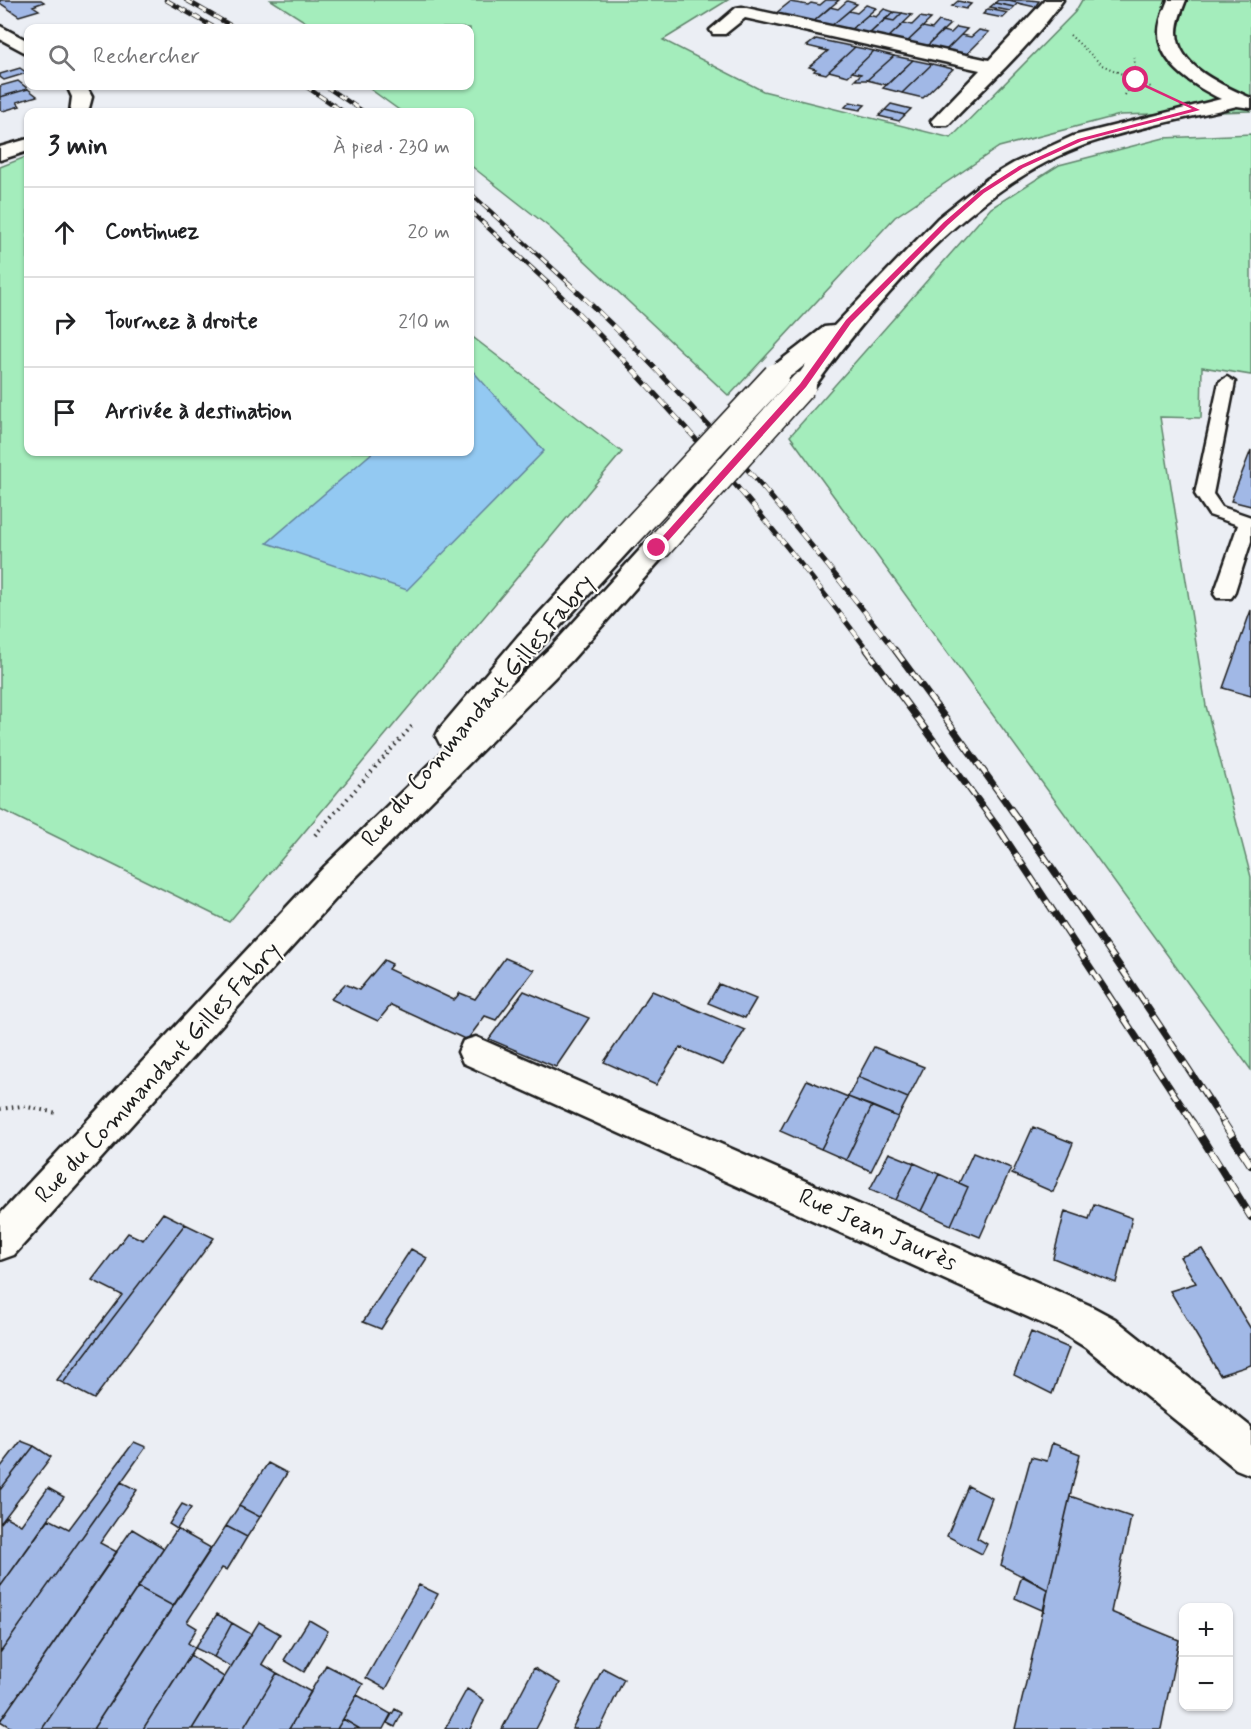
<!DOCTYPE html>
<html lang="fr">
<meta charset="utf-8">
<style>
body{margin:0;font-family:Mynerve,sans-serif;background:#f6f6f6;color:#202124}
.controls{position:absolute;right:18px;bottom:18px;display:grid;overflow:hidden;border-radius:12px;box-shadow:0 2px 4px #0004}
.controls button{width:54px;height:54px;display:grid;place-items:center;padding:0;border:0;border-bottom:2px solid #e0e0e0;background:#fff;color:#202124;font:30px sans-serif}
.stop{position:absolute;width:18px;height:18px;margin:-14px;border:4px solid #db2777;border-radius:50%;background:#fff}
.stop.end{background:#db2777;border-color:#fff;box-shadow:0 2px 6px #0008}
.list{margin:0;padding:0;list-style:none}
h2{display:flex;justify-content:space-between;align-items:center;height:78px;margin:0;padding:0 24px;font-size:26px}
h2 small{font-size:20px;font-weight:400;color:#757577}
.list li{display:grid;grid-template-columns:39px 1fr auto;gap:18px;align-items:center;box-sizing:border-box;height:90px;padding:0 24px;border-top:2px solid #e0e0e0}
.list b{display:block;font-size:22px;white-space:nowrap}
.list em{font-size:20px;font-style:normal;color:#757577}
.icon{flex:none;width:33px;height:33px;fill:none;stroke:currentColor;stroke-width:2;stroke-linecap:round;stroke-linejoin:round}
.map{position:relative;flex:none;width:1251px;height:1729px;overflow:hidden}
.search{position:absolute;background:#fff;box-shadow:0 2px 4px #0004;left:24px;top:24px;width:450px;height:66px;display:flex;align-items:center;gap:15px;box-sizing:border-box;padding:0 21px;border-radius:12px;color:#757577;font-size:22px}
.panel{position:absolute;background:#fff;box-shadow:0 2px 4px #0004;left:24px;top:108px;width:450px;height:348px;border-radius:12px}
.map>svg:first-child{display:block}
.green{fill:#a4edbc;stroke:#60846c;stroke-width:1.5}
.water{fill:#93c9f2;stroke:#63849c;stroke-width:1.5}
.building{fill:#a1b8e6;stroke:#1c1c1c;stroke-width:1.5}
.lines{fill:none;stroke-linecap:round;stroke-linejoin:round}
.lane-casing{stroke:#1c1c1c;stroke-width:5}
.street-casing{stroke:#1c1c1c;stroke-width:5}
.secondary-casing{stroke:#1c1c1c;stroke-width:5}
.path-far1{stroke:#1c1c1c;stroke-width:2;stroke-dasharray:1 3;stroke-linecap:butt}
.path{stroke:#1c1c1c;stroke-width:4;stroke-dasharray:1.5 4.5;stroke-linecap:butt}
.lane{fill:#fdfcf7;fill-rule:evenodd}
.street{fill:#fdfcf7;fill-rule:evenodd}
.secondary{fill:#fdfcf7;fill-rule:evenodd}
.rail-far3-casing{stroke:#1c1c1c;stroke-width:4.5}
.rail-far2-casing{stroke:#1c1c1c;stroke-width:5}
.rail-far1-casing{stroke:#1c1c1c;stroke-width:7}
.rail-casing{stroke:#1c1c1c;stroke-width:8}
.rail-far3{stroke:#fdfcf7;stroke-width:3;stroke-dasharray:8;stroke-linecap:butt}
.rail-far2{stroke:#fdfcf7;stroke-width:4;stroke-dasharray:10;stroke-linecap:butt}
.rail-far1{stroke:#fdfcf7;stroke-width:4.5;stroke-dasharray:14;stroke-linecap:butt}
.rail{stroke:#fdfcf7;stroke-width:6;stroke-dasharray:17;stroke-linecap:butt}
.secondary-bridge-casing{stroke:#1c1c1c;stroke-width:29;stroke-linecap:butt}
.secondary-bridge{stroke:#fdfcf7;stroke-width:26}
.route{fill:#db2777}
.labels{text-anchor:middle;stroke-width:4.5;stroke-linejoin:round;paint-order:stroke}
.street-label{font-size:24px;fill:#1c1c1c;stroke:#fdfcf7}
</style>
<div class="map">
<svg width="1251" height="1729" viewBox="0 0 1251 1729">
<rect width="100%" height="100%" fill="#ebeef4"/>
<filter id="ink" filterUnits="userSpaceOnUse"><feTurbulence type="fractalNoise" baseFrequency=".0167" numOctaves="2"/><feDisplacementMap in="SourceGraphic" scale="12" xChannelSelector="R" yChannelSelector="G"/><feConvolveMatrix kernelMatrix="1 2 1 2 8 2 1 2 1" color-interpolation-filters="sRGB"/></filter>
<g filter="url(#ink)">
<!-- green -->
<path class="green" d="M271,0h457l-65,40 100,51 188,47 124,-126 7,-12h169v111l-131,4 -121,32 -104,70 -166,179 -180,-169 -79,-62v-53h-68l-36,-26h104v-58h-155z
M1251,134v241l-49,-8 -1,51 -41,-1 46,289 45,171v193l-461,-634 201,-228 68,-43 105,-27z
M28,156v296h442v-117l152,117 -393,470 -229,-113v-642z"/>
<!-- water -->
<path class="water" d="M470,368l74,83 -137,139 -140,-47 106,-91h97z"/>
<!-- building -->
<path class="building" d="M0,0h41l3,2 -11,4 6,4 -20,6 -19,-13z
M826,0h13l-26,22 -38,-8 15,-12 18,3 3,-2 9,2z
M998,0h6l14,3 -4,4 -19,-4z
M1004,0h26l9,1 -4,6z
M847,1l10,3 -26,22 -18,-4 17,-15 8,2z
M958,1l13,3 -5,5 -14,-3z
M995,3l19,4 -4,4 -20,-4z
M866,5l10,3 -26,22 -19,-4 18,-15 8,2z
M884,9l10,3 -25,22 -19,-4 18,-15 8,2z
M988,9l20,4 -5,5 -20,-4z
M894,12l8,1 -8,8 -9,-2z
M902,13l10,2 -24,23 -19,-4 16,-15 9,2z
M920,17l11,2 -24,23 -19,-4 16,-15 8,2z
M939,21l11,3 -23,22 -20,-4 16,-15 9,2z
M957,27l10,2 -21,21 -19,-4 15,-15 9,2z
M979,30l10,2 -23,23 -20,-5 15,-15 10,2z
M816,39l39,8 -29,27 -12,-3 2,-2 -7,-2 19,-16 -21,-5z
M855,47l19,4 -26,25 -19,-5z
M874,51l20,5 -27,24h-12l6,-6 -9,-2z
M894,56l19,4 -26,25 -20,-5z
M913,60l19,4 -30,29 -19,-5z
M932,64l21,5 -30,29 -21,-5z
M20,68l7,5 -23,7 -4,-3v-3z
M18,81l10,8 -28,8v-11z
M28,89l9,7 -20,6 3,4 -17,5 -3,-2v-12z
M850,102l15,3 -5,5 -15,-3z
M891,104l20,5 -6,6 -20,-5z
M885,110l20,5 -6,6 -20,-5z
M1251,450v56l-20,-5z
M1251,610v86l-28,-8z
M505,958l29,12 -38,50 -11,-4 -18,24 -76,-35 -13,16 -47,-22 14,-15 14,6 25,-30 8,4 -4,5 66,31 6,-7 15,6z
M719,984l37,15 -11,19 -37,-15z
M524,991l65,27 -33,49 -67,-28z
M652,991l93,39 -22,35 -43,-18 -24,38 -52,-23z
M874,1047l50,20 -16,31 -50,-21z
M858,1077l50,21 -10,19 -50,-20z
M807,1080l41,17 -27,52 -41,-18z
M848,1097l24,9 -26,54 -25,-11z
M872,1106l26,11 -27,54 -25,-11z
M1033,1127l40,16 -20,49 -41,-18z
M889,1153l25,10 -18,37 -26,-11z
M973,1153l38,15 -31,69 -29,-12 17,-38 -9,-4z
M914,1163l25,11 -18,37 -25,-11z
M939,1174l29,13 -17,38 -30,-14z
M1094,1204l38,14 -16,65 -63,-25 12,-47 24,8z
M163,1213l22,11 -122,159 -6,-3 65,-85 -30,-15 36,-47 15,7z
M185,1224l29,14 -120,161 -31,-16z
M411,1249l16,9 -46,71 -18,-7z
M1202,1249l49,80v36l-31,10 -50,-84 26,-8 -16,-26z
M1031,1332l38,16 -17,46 -38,-19z
M21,1441l13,5 -34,44v-22z
M134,1442l12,5 -146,206v-66l49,-68 20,10z
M1052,1443l28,11 -32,136 -47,-25 30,-108 16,4z
M34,1446l17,11 -51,67v-34z
M268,1463l19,10 -27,44 -21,-11z
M121,1482l16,8 -37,53 17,9 -117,169v-68z
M968,1486l24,12 -15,40 10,6 -5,10 -35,-18z
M48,1488l16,9 -64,90v-63l6,-7 15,8z
M1070,1496l61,21 -20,95 68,28 -18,89h-146z
M182,1504l9,4 -14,21 -8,-5z
M239,1506l21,11 -13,20 -21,-11z
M226,1526l21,11 -20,33 -5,-2 -35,54 10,6 -9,15 7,5 -52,81h-50z
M132,1529l32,19 -122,181h-29l-13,-8z
M177,1529l34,19 -38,58 -35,-19z
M1022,1575l26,15 -4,21 -29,-13z
M419,1585l19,9 -52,95 -20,-11z
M138,1587l35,19 -80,123h-51z
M217,1614l15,9 -18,34 -19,-9z
M309,1620l19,11 -24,41 -20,-12z
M259,1622l21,12 -18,30 15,9 -34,56h-51z
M232,1623l19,11 -20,33 -17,-10z
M190,1655l34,22 -32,52h-49z
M326,1665l37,19 -17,30 -9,15h-48z
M534,1668l26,15 -24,46h-34z
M603,1668l21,11 -24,50h-28z
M277,1673l34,19 -22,37h-46z
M467,1689l17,11 -14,29h-25z
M357,1695l34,19 -8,15h-23l-17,-10z
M395,1709l7,4 -7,14 -8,-4z
M343,1719l17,10h-23z"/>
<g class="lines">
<!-- lane casing -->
<g class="lane-casing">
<path id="lane" d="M1227,377l8,5 -22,112 9,13 29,10v24l-17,53 -3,4h-14l-3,-4 24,-69 -29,-10 -14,-21 24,-112z"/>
</g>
<!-- street casing -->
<g class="street-casing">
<path id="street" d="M1045,0h18c-32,46 -76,85 -115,125h-14l-3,-4 49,-51 -235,-52 -20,16h-12l-3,-4 26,-22 6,-1 247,53z
M0,26l28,15v13l-28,-15z
M67,86h19l6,11 -4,15h-18l2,-15z
M28,139v12l-28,9v-13z
M476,1037l613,268 26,14 136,108v48l-15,-6 -151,-122 -26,-16 -596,-268 -5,-11 5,-11z"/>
</g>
<!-- secondary casing -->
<g class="secondary-casing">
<path id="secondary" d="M1168,0h18c-4,10 -9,21 -9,32 0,35 47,54 74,66v10l-14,-2c-48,12 -104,22 -150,38 -112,41 -207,152 -275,246l-9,2 -9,-2 -3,-5 15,-21c-13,10 -22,21 -39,17l-3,-5 3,-5 57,-44 10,-1 104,-108 49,-39 27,-16 59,-27 148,-37c-25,-12 -63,-35 -62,-67 0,-11 5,-22 9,-32z
M628,527l10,2 4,6 -4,6 -100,109 -37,45 50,-48 96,-105 10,-2 10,2 4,6 -100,113 -222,223 -335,371 -14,5v-46l325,-348 124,-120 -9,-2 -4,-8 4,-8 78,-92 100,-107z"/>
</g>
<!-- path-far1 -->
<path class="path-far1" d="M1070,35l32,30 51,23
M1125,95l11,-15 -2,-25"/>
<!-- path -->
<path class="path" d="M315,835l97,-109
M0,1109l22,-3 35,7"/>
<!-- lane -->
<use href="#lane" class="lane"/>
<!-- street -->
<use href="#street" class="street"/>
<!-- secondary -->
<use href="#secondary" class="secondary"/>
<!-- rail-far3 casing -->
<g class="rail-far3-casing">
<path id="rail-far3" d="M166,0l49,28
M186,0l49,28
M305,86l39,26
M325,86l39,26
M470,193l101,92
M470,211l80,74"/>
</g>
<!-- rail-far2 casing -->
<g class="rail-far2-casing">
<path id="rail-far2" d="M549,284c115,113 222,238 320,368
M569,284c120,110 227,239 327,368"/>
</g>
<!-- rail-far1 casing -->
<g class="rail-far1-casing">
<path id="rail-far1" d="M867,650l132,179 194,294
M895,650c115,154 224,312 329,473"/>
</g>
<!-- rail casing -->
<g class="rail-casing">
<path id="rail" d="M1192,1122l59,95
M1223,1122l28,43"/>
</g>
<!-- rail-far3 -->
<use href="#rail-far3" class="rail-far3"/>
<!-- rail-far2 -->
<use href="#rail-far2" class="rail-far2"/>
<!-- rail-far1 -->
<use href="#rail-far1" class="rail-far1"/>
<!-- rail -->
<use href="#rail" class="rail"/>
<!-- secondary-bridge casing -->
<g class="secondary-bridge-casing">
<path id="secondary-bridge" d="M628,535l148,-159
M657,548l146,-163"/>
</g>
<!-- secondary-bridge -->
<use href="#secondary-bridge" class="secondary-bridge"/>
</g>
</g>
<!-- route -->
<path class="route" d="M1134,79l66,31 -118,31 -59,27 -39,25 -36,32 -97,98 -45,64 -146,163h-6v-4l146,-162 46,-64 98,-98 36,-31 39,-25 59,-27 114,-30 -58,-27z"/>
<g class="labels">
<!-- street labels -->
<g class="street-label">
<text transform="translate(477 710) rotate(-50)" y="8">Rue du Commandant Gilles Fabry</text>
<text transform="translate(157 1072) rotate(-47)" y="8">Rue du Commandant Gilles Fabry</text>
<text transform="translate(878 1229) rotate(24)" y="8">Rue Jean Jaurès</text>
</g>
</g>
</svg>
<div class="controls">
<button>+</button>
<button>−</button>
</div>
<div class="stop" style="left:1136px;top:80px"></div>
<div class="stop end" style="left:657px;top:548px"></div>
<div class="search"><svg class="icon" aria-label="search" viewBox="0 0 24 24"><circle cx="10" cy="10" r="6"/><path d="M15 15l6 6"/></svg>Rechercher</div>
<section class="panel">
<h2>3 min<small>À pied · 230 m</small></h2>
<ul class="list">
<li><svg class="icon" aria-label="ahead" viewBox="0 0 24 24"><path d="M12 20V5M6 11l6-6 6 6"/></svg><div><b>Continuez</b></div><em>20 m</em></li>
<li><svg class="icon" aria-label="right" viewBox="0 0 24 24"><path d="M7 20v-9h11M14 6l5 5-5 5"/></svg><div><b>Tournez à droite</b></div><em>210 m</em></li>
<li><svg class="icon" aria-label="arrive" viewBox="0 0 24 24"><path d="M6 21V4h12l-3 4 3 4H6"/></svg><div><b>Arrivée à destination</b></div></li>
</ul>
</section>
</div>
